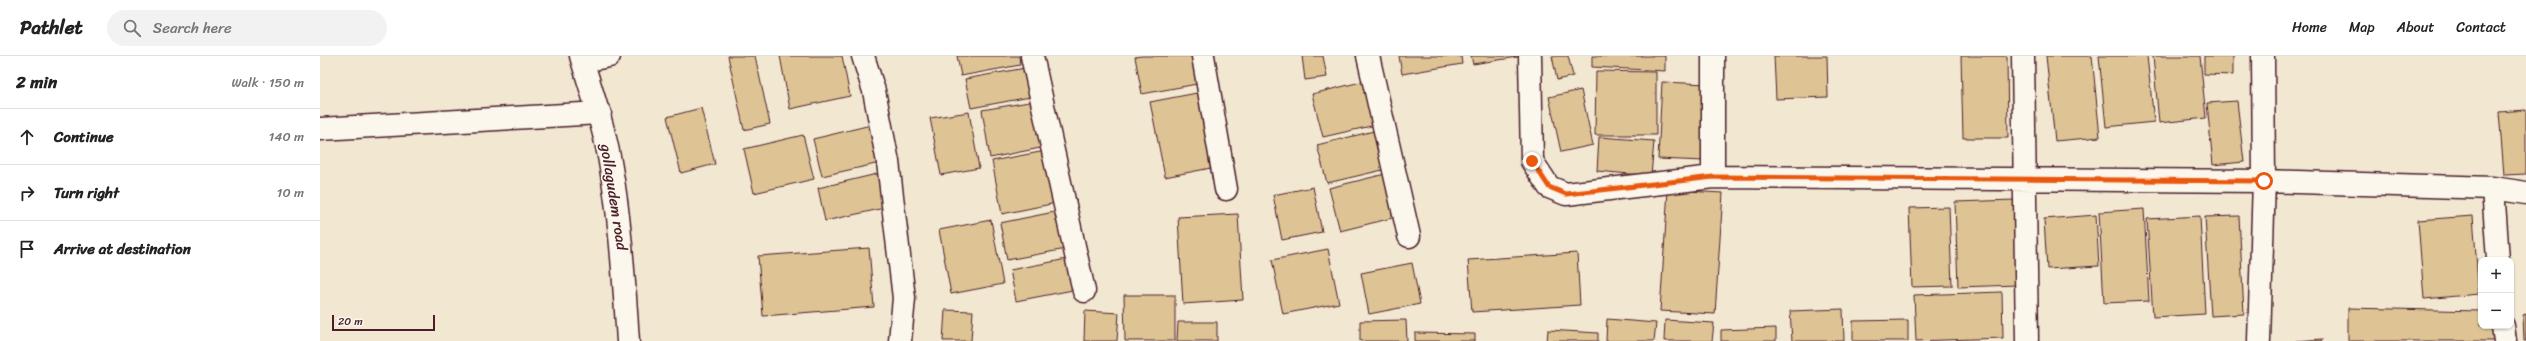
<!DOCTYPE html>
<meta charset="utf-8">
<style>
body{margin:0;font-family:Sriracha,sans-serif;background:#f2f2f2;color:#222}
.controls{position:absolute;right:12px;bottom:12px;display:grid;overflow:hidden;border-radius:8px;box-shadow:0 1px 3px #0004}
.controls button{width:36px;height:36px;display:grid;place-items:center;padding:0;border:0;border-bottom:1px solid #e0e0e0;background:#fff;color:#222;font:20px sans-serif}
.scale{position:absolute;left:12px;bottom:10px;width:103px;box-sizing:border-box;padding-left:4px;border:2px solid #4a1f2b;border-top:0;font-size:11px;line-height:14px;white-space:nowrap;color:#4a1f2b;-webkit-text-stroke:3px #fbf7ec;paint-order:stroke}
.stop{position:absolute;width:12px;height:12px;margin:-9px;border:3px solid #ea580c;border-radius:50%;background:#fff}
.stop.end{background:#ea580c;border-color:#fff;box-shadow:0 1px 4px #0008}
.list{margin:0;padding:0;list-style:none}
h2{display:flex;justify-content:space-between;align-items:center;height:52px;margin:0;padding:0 16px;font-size:17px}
h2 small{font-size:13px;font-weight:400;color:#767676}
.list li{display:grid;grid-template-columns:26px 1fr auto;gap:12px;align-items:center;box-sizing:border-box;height:56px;padding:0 16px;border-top:1px solid #e0e0e0}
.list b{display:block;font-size:15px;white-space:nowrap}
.list em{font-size:13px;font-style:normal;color:#767676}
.icon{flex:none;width:22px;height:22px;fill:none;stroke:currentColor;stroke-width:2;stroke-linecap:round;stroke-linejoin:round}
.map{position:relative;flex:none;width:2206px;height:285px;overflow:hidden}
header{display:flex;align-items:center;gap:24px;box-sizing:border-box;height:56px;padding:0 20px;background:#fff;border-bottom:1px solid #e0e0e0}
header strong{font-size:19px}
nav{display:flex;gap:22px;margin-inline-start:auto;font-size:14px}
.search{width:280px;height:36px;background:#f2f2f2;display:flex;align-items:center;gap:10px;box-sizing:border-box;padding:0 14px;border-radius:22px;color:#767676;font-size:15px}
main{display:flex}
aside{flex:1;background:#fff}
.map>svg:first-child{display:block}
.building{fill:#dec494;stroke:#4a1f2b}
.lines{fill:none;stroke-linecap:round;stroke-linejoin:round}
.street-casing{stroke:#4a1f2b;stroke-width:25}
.secondary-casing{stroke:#4a1f2b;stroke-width:25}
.street{stroke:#fbf7ec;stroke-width:22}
.secondary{stroke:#fbf7ec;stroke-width:22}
.route{stroke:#ea580c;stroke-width:5}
.labels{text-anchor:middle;stroke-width:3;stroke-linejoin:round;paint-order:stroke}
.street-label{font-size:15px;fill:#4a1f2b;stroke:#fbf7ec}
</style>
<header>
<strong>Pathlet</strong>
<div class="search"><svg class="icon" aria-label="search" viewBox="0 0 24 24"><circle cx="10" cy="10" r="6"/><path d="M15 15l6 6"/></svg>Search here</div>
<nav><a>Home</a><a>Map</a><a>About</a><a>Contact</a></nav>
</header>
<main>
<aside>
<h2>2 min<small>Walk · 150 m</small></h2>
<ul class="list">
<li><svg class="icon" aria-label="ahead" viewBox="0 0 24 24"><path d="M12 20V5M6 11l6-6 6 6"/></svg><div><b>Continue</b></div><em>140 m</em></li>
<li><svg class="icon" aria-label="right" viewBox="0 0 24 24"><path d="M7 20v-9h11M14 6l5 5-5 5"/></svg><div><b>Turn right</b></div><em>10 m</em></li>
<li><svg class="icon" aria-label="arrive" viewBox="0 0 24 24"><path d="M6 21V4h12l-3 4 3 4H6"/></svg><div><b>Arrive at destination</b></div></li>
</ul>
</aside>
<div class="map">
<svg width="2206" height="285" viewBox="0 0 2206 285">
<rect width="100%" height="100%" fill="#f2e8d2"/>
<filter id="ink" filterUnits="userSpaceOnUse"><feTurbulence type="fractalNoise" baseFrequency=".025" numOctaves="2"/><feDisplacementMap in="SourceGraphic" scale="8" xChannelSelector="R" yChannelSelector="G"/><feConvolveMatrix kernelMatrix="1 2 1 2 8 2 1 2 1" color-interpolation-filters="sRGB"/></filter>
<g filter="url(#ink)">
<!-- building -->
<path class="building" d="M408,0h27l15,68 -26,6z
M460,0h62l8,40 -60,13z
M637,0h62l1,9 -59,11z
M822,0h50l5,28 -55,10 -7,-37z
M982,0h21l4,21 -22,3z
M1079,0h62l1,8 -60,10z
M1151,0h53l-51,8z
M1232,0h16l5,20 -16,4z
M1272,0h73v15l-73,-4z
M1454,0h53l1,41 -52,2z
M1641,0h46l1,82h-45z
M1726,0h46l8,81 -45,4z
M1779,0h48l7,66 -48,5z
M1833,0h47l6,62 -47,5z
M1884,0h29v19l-29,-1z
M705,12l5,29 -59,11 -6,-29z
M1276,15l60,1v63h-61z
M1049,24l11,44 -57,13 -11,-43z
M1342,26l46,2 -4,77 -46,-2z
M1261,34l12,55 -32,7 -12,-55z
M882,36l14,75 -51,10 -15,-75z
M721,44l9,46 -60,12 -8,-48z
M1917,45l7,61 -31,3 -6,-62z
M381,52l14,56 -34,9 -14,-56z
M2206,54v64l-22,1 -5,-63z
M649,56l10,56 -38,7 -11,-57z
M551,69l9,38 -58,13 -9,-37z
M1062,73l9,39 -64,15 -10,-38z
M483,79l11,44 -60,14 -10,-44z
M1279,81l55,4 -3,35 -54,-5z
M731,94l10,52 -59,12 -10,-53z
M561,117l8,34 -64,14 -7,-33z
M1069,117l11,43 -60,15 -11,-43z
M993,131l9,45 -40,8 -9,-45z
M1348,134l55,3 -8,121 -55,-3z
M1695,144l3,85 -60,2 -3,-85z
M1629,151l3,79 -40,1 -3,-79z
M1824,153l5,92 -45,2 -5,-91z
M739,155l7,38 -59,11 -7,-37z
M918,158l5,86 -60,4 -5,-87z
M1776,159l3,51 -52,3 -3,-50z
M1880,160l5,98 -52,3 -6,-98z
M1919,160l5,98 -33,2 -6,-99z
M2153,160l6,78 -55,5 -6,-79z
M671,164l12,64 -52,10 -12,-64z
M549,192l5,59 -111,9 -5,-60z
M1008,193l11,54 -56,11 -11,-54z
M1257,197l3,52 -108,7 -4,-52z
M752,202l6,31 -62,12 -6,-31z
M1092,207l8,41 -51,10 -8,-41z
M1682,236l1,46 -87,3 -2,-46z
M804,239h51v46h-50z
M2028,252l133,3v15h12v15h-145z
M1523,253l1,32h-52l-2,-30z
M625,254l28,1 -2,30h-28z
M765,255l34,2 -2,28h-33z
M2206,258v27h-2l-1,-26z
M1287,263l49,4 -2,18h-48z
M1086,264l1,21h-47v-20z
M1345,264l49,3 -2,18h-48z
M1588,264v21h-55v-20z
M858,266h39v19h-40z
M1456,272v13h-55v-11z
M1228,274l50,3v8h-51z
M1095,277l60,1v7h-60z
M2002,283v2h-26z"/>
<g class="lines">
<!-- street casing -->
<g class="street-casing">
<path id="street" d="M543,0l11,35 14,71 16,136 -4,43
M712,0l52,235
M883,0l23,133
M1048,0l41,180
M1210,0l2,105 17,26 17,7 147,-17 551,4 229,7 33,5
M1703,0l4,285
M263,5l26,-5
M0,73l280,-16
M1393,121v-121
M2173,132l5,72
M2183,270l2,15
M1939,285l5,-160 -1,-125"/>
</g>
<!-- secondary casing -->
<g class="secondary-casing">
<path id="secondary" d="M261,0c11,38 24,73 30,112 10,57 13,115 17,173"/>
</g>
<!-- street -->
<use href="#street" class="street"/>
<!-- secondary -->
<use href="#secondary" class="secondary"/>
</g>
</g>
<g class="lines" filter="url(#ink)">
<!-- route -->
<path class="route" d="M1212,105l17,26 17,7 147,-17 551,4"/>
</g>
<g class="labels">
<!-- street labels -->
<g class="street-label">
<text transform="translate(294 141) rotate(81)" y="5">gollagudem road</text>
</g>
</g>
</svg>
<div class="controls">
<button>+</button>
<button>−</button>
</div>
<div class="scale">20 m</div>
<div class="stop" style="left:1944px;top:125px"></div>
<div class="stop end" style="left:1212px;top:105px"></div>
</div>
</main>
